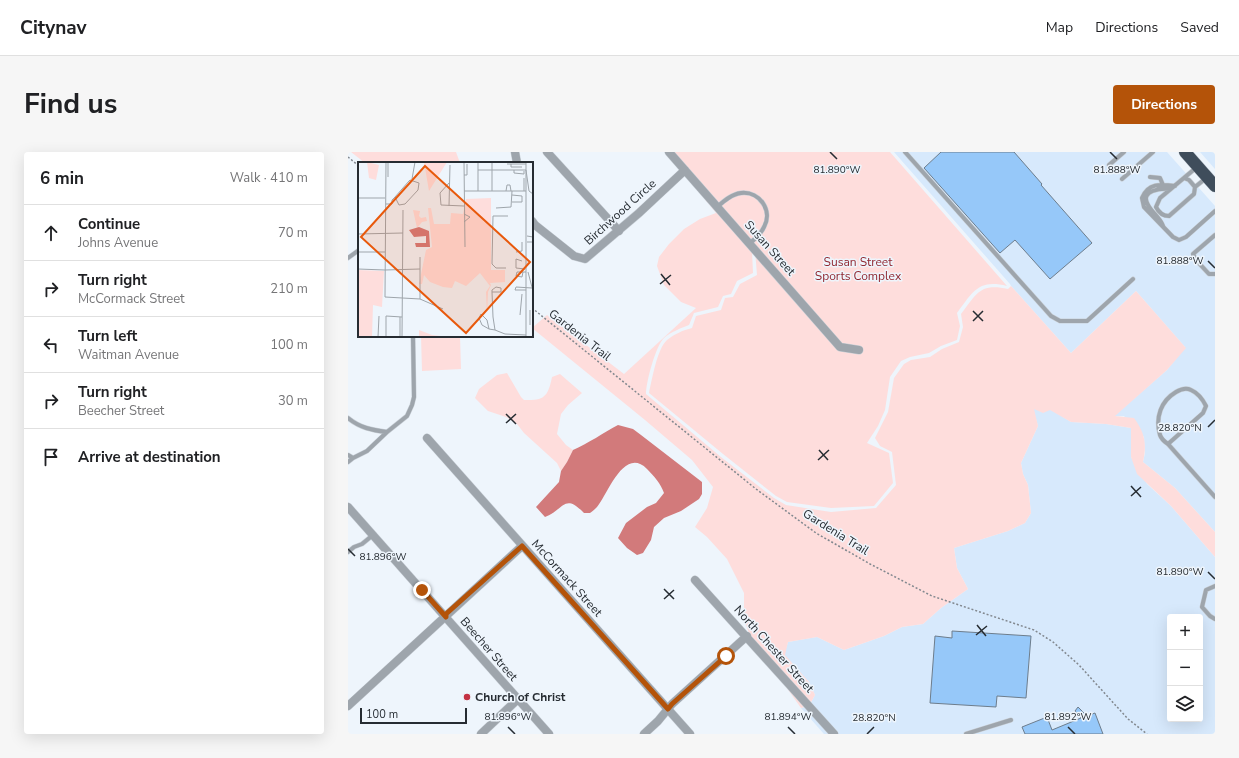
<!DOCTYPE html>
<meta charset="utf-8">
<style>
body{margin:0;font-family:"Nunito Sans",sans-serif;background:#f6f6f6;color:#202124}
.controls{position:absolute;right:12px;bottom:12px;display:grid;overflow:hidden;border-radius:4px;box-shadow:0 4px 16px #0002}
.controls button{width:36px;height:36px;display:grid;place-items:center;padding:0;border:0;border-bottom:1px solid #e0e0e0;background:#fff;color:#202124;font:20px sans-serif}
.scale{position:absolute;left:12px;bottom:10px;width:107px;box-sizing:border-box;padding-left:4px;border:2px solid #262c32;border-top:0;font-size:11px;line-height:14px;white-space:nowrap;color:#262c32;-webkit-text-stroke:3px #eef5fc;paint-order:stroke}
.stop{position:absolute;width:12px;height:12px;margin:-9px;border:3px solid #b45309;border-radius:50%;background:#fff}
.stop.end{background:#b45309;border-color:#fff;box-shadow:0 1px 4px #0008}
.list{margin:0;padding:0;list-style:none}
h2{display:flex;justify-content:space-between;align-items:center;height:52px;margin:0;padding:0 16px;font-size:17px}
h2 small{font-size:13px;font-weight:400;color:#757577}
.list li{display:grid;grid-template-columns:26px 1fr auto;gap:12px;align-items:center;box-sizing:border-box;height:56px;padding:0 16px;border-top:1px solid #e0e0e0}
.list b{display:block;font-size:15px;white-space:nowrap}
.list p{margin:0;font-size:13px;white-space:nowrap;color:#757577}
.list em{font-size:13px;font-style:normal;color:#757577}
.icon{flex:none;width:22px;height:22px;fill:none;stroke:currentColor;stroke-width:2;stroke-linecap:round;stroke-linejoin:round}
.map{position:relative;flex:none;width:867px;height:582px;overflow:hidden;border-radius:4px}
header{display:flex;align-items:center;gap:24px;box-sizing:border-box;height:56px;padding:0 20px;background:#fff;border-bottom:1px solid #e0e0e0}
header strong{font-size:19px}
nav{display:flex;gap:22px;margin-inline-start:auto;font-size:14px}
.intro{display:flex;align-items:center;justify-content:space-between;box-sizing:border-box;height:96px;padding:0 24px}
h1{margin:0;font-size:28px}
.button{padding:10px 18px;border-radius:4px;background:#b45309;color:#fff;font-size:14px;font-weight:700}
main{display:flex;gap:24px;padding:0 24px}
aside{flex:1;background:#fff;border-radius:4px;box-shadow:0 4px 16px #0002}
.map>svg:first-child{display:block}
.built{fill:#d7e9fc;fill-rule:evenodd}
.green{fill:#fedddc}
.water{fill:#d27a7b}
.building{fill:#96c8f9;stroke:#6d7d8c}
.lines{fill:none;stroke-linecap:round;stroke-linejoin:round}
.lane-casing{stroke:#cad1d8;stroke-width:5}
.street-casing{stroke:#cad1d8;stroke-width:9}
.highway-casing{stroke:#cad1d8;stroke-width:13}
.path{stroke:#82888f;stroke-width:1.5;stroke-dasharray:2 2;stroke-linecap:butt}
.lane{stroke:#9ea5ac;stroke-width:4}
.street{stroke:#9ea5ac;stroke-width:8}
.highway{stroke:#3f4d5b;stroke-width:12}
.route{stroke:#b45309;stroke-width:5}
.ticks{fill:none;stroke:#262c32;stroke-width:1.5}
.poi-dot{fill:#c33243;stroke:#eef5fc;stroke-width:1.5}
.labels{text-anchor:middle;stroke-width:3;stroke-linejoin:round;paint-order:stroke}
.street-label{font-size:12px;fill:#262c32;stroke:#eef5fc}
.park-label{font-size:12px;fill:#912832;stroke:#eef5fc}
.poi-label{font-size:12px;font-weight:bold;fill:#262c32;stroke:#eef5fc;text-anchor:start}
.inset-road{fill:none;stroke:#9ea5ab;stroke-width:1}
.view{fill:#e8590c;fill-opacity:0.15;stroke:#e8590c;stroke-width:2}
.inset-edge{fill:none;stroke:#262c32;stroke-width:2}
.ticks-label{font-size:10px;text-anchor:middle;fill:#262c32;stroke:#eef5fc;stroke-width:3;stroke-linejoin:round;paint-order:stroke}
</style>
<header>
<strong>Citynav</strong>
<nav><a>Map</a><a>Directions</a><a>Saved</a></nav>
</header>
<div class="intro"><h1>Find us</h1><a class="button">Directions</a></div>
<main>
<aside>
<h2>6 min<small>Walk · 410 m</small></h2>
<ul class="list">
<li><svg class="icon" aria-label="ahead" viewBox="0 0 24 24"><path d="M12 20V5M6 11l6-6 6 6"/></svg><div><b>Continue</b><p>Johns Avenue</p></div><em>70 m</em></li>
<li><svg class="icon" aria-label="right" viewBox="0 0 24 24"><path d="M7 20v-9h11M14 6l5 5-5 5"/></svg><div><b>Turn right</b><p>McCormack Street</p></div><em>210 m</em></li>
<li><svg class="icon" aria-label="left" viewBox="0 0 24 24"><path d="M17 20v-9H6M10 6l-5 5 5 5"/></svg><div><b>Turn left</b><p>Waitman Avenue</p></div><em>100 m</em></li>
<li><svg class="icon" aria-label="right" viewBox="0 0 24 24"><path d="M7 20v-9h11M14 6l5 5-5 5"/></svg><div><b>Turn right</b><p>Beecher Street</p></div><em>30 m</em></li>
<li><svg class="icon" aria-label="arrive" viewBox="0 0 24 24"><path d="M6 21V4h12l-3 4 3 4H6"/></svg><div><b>Arrive at destination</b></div></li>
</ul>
</aside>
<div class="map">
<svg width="867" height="582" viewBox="0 0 867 582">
<rect width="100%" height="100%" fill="#eef5fc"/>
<!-- built -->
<path class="built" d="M546,0h273l48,54v326l-40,-44 -32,-26 2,-9 -1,-16 -20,-21h-10l53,-46 18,-23 -49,-56 -65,62 -60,-67 -1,-2z
M852,0h15v17z
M685,257h17l21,13 35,2 25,4v29l16,27 24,22 44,51v177h-391l-23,-26 8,-2 6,-11 -6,-13 -25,-27 4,-13 29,-5 27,13 40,-14 18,-9 21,-3 18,-16 27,-19 -11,-21 -3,-20 54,-17 17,-8 6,-10 -3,-28 -5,-11 -2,-11 17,-37zM822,465h30v102h-30z"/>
<!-- green -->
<path class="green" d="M3,0h105l4,11h-95z
M321,0h221l117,134c-29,-7 -34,6 -50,27l3,13 -3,14 -16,6 -12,7 -19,4 -9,4 -11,16 -5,33 -7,16 -11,17 22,10 4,30 -19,23 -43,2 -44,-6 -11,-6 -53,-42 -74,-61c3,-13 8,-44 18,-53 6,-5 16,-10 25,-12l4,-12 25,-6 4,-12 8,-1 7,-13 17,-9 -2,-25z
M342,29l62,70 1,22 -16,8 -6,13 -8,2 -5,11 -24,6 -5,12c-8,3 -18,7 -25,13 -8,7 -18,44 -18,56l75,63 53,41 12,7 45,7 45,-4 20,-23 -4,-33 -12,-6 -5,-8 13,-26 6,-34 10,-14 7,-4 19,-3 12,-8 17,-7 4,-15 -2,-13c16,-20 18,-31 47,-25l3,-3 60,67 65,-62 50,57 -19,22 -52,46 19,2c11,15 13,26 9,44l32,26 40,44v25l-44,-51 -34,-32 -6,-17v-29l-25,-4 -35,-2 -21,-12 -7,3 -9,-4 4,17 -17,37 2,11 5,11 3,28 -6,10 -17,8 -54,17 3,20 11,21 -27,19 -18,16 -21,3 -18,9 -40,14 -27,-13 -29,5 -3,13 24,27 6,13 -6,11 -8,2 -51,-72 -6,-17v-26l-17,-34 -20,-22 -12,-10 12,-19 6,-21 -21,-27 -47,-40 -113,-92 15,-13 77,59 72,-66 -15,-6 -17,-17 -7,-19 2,-9 10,-13 15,-15 16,-10 16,-6z
M73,184h39l1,33 -39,2z
M159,221l14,24 3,3c21,1 24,-4 28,-23l8,-3 22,19 -14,12 -7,9 -4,20 9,11 7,5 -6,12 -6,9 -4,-8 -33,-30 -7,-9 -11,-7 -18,-6 -13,-13 4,-9 18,-14z"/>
<!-- water -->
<path class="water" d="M270,273l15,4 8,6 61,47v12l-3,5 -18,12 -17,7 -10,9 -3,13 -8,13 -6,2 -10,-7 -9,-10 8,-15 21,-16 9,-4 8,-10c-3,-9 -10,-17 -17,-24 -23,-23 -39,25 -50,38 -2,2 -4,4 -7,6h-6c-20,-21 -20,-3 -39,4l-9,-10 23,-25 2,-11 6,-9 6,-12c16,-7 30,-17 45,-25z"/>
<!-- building -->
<path class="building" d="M593,0h73l28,32 -1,1 51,58 -42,36 -35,-39 -15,13 -76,-85z
M604,479l79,5 -5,62 -29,-2 -1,11 -66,-4 5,-67 17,2z
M730,555l9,9 8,-3 8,21h-78l-3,-7 25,-10 5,13 29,-12 -6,-7z"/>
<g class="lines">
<!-- lane casing -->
<g class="lane-casing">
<path id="lane" d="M557,0l146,164 9,5h27l46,-42
M761,13l15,-13
M849,15l-37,31 -4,9c3,6 7,9 13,9l25,-22 1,-7 10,-8
M802,25l10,1 3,7
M836,26l5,2 6,7
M774,27l31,-27
M827,34c-15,-2 -27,-3 -33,12l2,9 29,30 6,3 7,-3 29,-26
M369,55c7,-6 15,-13 24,-14 19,-2 32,18 23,34 -3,7 -9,12 -15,17
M815,74c-3,-9 -11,-13 -15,-21 -9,-15 14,-17 22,-16
M867,83l-22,19 3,6 13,14h6
M0,106l11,-8
M0,266c12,10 24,12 39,14l20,-16 5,-11 2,-8 -1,-61
M820,292l35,-31 3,-7c-3,-6 -8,-13 -15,-16 -4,-2 -10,-1 -15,2 -15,9 -21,25 -16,43 1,3 5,7 8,9l47,53
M0,303l5,3 -5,4
M5,306l14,-7 20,-19
M0,400l6,-5 8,-3 11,-9
M867,434l-9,4 -4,17 8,9 5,3
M618,582l45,-14"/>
</g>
<!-- street casing -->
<g class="street-casing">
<path id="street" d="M167,0l2,11
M199,0l72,79
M321,0l171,195 19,3
M184,69l3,4 39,31 11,3 54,-46 46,-43
M79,286l263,296
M0,355l201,227
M347,428l139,154
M0,554l174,-160
M133,582l37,-35
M296,582l14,-13 14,-17 75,-68"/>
</g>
<!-- highway casing -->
<g class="highway-casing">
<path id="highway" d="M837,0l30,34"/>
</g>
<!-- path -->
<path class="path" d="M0,5l11,9
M184,156l224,181 60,44 54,31 62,32 102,34 19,12 26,23 49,54 19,15"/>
<!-- lane -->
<use href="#lane" class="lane"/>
<!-- street -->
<use href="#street" class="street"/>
<!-- highway -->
<use href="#highway" class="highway"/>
</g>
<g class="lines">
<!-- route -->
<path class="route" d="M74,438l24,27v-3l76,-68 146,163 4,-5 54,-48"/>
</g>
<!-- ticks -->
<path class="ticks" d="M482,0l7,7M762,0l7,7M860,109l7,7M313,122l9,11M312,132l11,-9M625,159l10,10M625,169l10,-10M158,262l10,10M158,271l10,-9M860,275l7,-7M471,298l9,10M470,308l11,-10M783,334l10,11M783,344l10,-9M0,397l7,7M860,420l7,7M316,437l10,10M316,447l10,-9M629,473l9,11M628,483l11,-9M160,575l7,7M440,575l7,7M720,575l7,7M519,582l7,-7"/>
<!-- markers -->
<circle class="poi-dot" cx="119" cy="545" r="4"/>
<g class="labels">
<!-- street labels -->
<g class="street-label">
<text transform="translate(272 60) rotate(-42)" y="4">Birchwood Circle</text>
<text transform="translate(422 96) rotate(48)" y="4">Susan Street</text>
<text transform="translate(232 183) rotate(38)" y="4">Gardenia Trail</text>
<text transform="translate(488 380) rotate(32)" y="4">Gardenia Trail</text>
<text transform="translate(219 426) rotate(48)" y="4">McCormack Street</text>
<text transform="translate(141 497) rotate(49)" y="4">Beecher Street</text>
<text transform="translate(426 497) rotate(48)" y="4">North Chester Street</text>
</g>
<!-- park labels -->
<g class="park-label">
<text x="510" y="114">Susan Street<tspan x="510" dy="14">Sports Complex</tspan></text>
</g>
<!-- poi labels -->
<g class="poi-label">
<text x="127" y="549">Church of Christ</text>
</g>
</g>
<!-- overview -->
<g transform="translate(10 10)">
<rect width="175" height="175" fill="#eef5fc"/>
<path d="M9,0l12,3 -3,15 -7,-2zM66,0h23l-18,29zM133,36v72h14v12l-15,1 1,2 -3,7 -1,22 -1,-22 4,-6 -10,-13 -14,13 -11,-5 -3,7 -9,-1 -13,-5 -6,-7 -2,9h-3l7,-34 6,-3 -4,-39h3l3,16h16l1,-11 12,1 3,-15zM55,48l7,1 -1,5 2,2 5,-1 1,4 -5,1 -5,6zM0,108l26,1 -2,36 -9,-2 -1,32h-14zM61,168l13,5 16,2h-29z" fill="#fedddc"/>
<path d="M61,65l10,4 1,16h-14l-1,-4h11v-7l-12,1 -5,-7z" fill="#d27a7b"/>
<path class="inset-road" d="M28,0l-1,135 35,2 23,10M30,0v15M106,0l1,85M149,2h19M153,2v3h11M120,8h48M156,8v3l10,1v-3M168,8l3,21 4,3M106,13h3v-11M54,17l3,-17M91,21l-9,10 1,12 23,1M106,29h62M120,29v-29M134,29v-29M148,29l1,-6h3l1,6M166,29v-13M154,33l10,1v6h-10M0,36h27M28,42h6v-4l3,-3 14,-16 1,-1 9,3 -1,7 -13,14 -6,1 -4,-8M91,44l1,-41M138,46l15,-1 1,-16M106,60l6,-5 -6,-3M0,72l45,-1M169,80h6v-5l-6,-1M0,90h27M158,90l6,-1v-9M164,99l-6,-2v9l9,1M148,106h-10l-4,-4 1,-48h15M0,107l27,1M27,108l35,-1M165,110l-1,5 -6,-1 1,-4h9M170,110l5,19M168,128h-11l1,-3 16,1M134,130h9v-4l-5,-1 -4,3v2l1,25 2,13 10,4 21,1M62,137v-42M172,148v15M162,153l2,-21M131,167l-7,-4 -3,-7 2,-4 6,6 2,9 6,1M20,175l1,-21M28,175v-21l16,1M42,175v-20M44,175l1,-127M168,175v-175"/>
<path class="view" d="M67,4l105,96 -64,71 -105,-96z"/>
<rect width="175" height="175" class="inset-edge"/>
</g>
<g class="ticks-label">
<text x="489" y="21">81.890°W</text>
<text x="769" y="21">81.888°W</text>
<text x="832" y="112">81.888°W</text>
<text x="832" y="279">28.820°N</text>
<text x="35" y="408">81.896°W</text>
<text x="832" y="423">81.890°W</text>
<text x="160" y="568">81.896°W</text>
<text x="440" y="568">81.894°W</text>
<text x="720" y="568">81.892°W</text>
<text x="526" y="569">28.820°N</text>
</g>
</svg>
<div class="controls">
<button>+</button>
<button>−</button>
<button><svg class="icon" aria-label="layers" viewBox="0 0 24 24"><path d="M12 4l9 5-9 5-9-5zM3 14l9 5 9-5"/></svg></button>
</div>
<div class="scale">100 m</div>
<div class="stop" style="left:378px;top:504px"></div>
<div class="stop end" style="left:74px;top:438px"></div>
</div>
</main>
